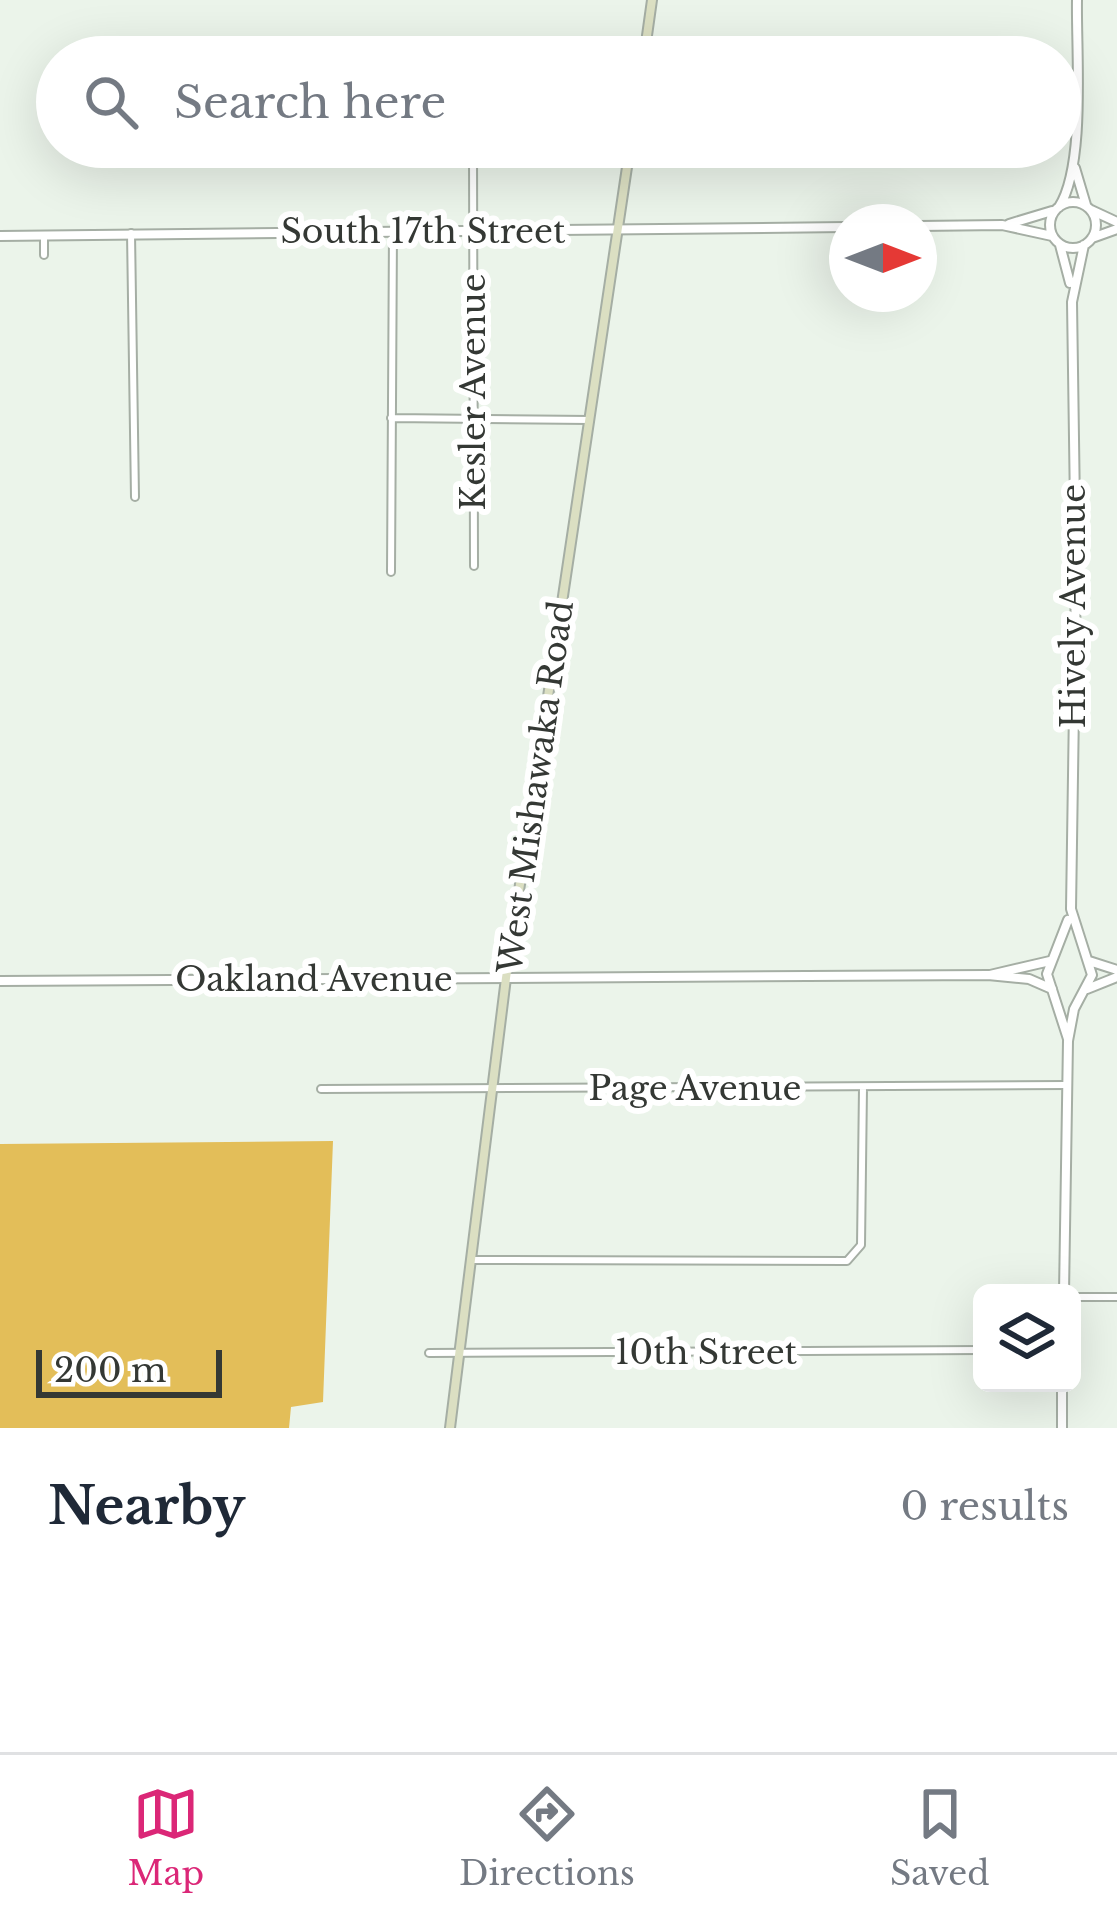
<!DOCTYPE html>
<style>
body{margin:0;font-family:"Libre Baskerville",serif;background:#f6f6f7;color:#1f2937}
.controls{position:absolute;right:36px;bottom:36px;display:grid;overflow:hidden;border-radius:18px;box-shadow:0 12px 48px #0002}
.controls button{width:108px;height:108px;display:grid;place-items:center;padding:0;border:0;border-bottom:3px solid #e0e1e3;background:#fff;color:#1f2937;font:60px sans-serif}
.compass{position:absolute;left:829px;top:204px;width:108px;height:108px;border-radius:50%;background:#fff;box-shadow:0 12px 48px #0002;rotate:90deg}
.scale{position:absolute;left:36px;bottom:30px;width:186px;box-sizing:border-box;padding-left:12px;border:6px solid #343834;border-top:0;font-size:33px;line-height:42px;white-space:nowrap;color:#343834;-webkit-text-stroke:9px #fff;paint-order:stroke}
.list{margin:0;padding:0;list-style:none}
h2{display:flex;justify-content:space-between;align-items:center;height:156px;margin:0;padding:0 48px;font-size:51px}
h2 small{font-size:39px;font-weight:400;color:#747a83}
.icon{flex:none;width:66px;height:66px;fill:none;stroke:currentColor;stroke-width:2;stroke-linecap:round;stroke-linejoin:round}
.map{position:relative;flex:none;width:1117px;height:1428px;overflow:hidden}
.search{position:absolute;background:#fff;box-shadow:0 12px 48px #0002;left:36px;right:36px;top:36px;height:132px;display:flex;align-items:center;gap:30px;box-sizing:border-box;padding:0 42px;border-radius:66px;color:#747a83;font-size:45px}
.sheet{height:324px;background:#fff}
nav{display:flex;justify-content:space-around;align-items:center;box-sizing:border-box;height:168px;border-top:3px solid #e0e1e3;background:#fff;font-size:33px;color:#747a83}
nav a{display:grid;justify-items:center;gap:6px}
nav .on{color:#db2777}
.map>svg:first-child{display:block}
.green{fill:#e3be59}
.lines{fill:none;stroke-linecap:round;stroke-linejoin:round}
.minor-casing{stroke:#a5aea4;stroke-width:10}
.tertiary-casing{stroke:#a5aea4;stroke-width:12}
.secondary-casing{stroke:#a5aea4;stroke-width:12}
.minor{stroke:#fff;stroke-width:6}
.tertiary{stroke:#fff;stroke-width:8}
.secondary{stroke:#dbdfc2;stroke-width:8}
.labels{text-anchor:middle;stroke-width:12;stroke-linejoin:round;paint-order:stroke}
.street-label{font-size:33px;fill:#343834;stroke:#fff}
</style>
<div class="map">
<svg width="1117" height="1428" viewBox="0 0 1117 1428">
<rect width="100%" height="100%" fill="#ebf4ea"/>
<!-- green -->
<path class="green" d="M333,1141l-10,261 -32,5 -2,21h-289v-284z"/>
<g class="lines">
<!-- minor casing -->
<g class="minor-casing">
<path id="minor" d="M473,147l1,419
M131,233l4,264
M44,255v-20
M391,418l199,2
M391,572l2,-341
M321,1089l747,-4
M472,1260l375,1 14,-16 2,-157
M1072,1297h45
M429,1353l553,-3"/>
</g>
<!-- tertiary casing -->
<g class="tertiary-casing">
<path id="tertiary" d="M1075,168l11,37
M1050 225a23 23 0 1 1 46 0a23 23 0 1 1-46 0Z
M1059,207c27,-42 17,-155 18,-207
M1091,210l26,12
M1009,224l43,-13
M919,226l83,-1 50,11
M0,236l847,-9
M1092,238l25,-9
M1060,245l10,38
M1089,961l28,9
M990,975l60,-14
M0,981l988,-6 41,4 23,10
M1087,989l30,-12
M1068,1039l-21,-65 21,-54
M1064,1293l4,-252 6,-32 18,-34 -21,-66 5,-334 -4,-273 12,-57
M1062,1428v-45"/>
</g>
<!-- secondary casing -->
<g class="secondary-casing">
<path id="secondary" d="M644,57l8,-57
M450,1428l56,-450 124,-831"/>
</g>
<!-- minor -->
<use href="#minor" class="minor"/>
<!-- tertiary -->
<use href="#tertiary" class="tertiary"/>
<!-- secondary -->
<use href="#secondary" class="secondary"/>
</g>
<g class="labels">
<!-- street labels -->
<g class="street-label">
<text x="423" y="243">South 17th Street</text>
<text transform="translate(473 392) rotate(-90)" y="12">Kesler Avenue</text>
<text transform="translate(1073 606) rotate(-90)" y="12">Hively Avenue</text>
<text transform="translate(535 787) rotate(-82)" y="12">West Mishawaka Road</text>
<text x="314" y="991">Oakland Avenue</text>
<text x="695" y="1100">Page Avenue</text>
<text x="706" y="1364">10th Street</text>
</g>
</g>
</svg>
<div class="controls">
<button><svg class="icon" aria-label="layers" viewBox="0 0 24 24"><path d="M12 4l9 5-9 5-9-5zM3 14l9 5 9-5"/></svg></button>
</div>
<svg class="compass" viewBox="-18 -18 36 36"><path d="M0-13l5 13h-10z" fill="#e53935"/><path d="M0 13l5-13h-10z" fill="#747a83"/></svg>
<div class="scale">200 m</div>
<div class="search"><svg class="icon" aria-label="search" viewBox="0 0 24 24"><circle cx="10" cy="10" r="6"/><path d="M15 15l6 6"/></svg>Search here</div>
</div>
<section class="sheet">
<h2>Nearby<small>0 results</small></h2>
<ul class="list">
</ul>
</section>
<nav>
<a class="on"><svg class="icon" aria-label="map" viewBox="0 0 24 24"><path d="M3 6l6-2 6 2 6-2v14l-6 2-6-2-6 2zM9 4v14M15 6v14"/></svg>Map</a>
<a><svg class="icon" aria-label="directions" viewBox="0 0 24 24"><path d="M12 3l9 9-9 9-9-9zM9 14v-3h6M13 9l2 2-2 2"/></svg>Directions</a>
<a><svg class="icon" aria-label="saved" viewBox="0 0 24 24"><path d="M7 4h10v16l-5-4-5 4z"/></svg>Saved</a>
</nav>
